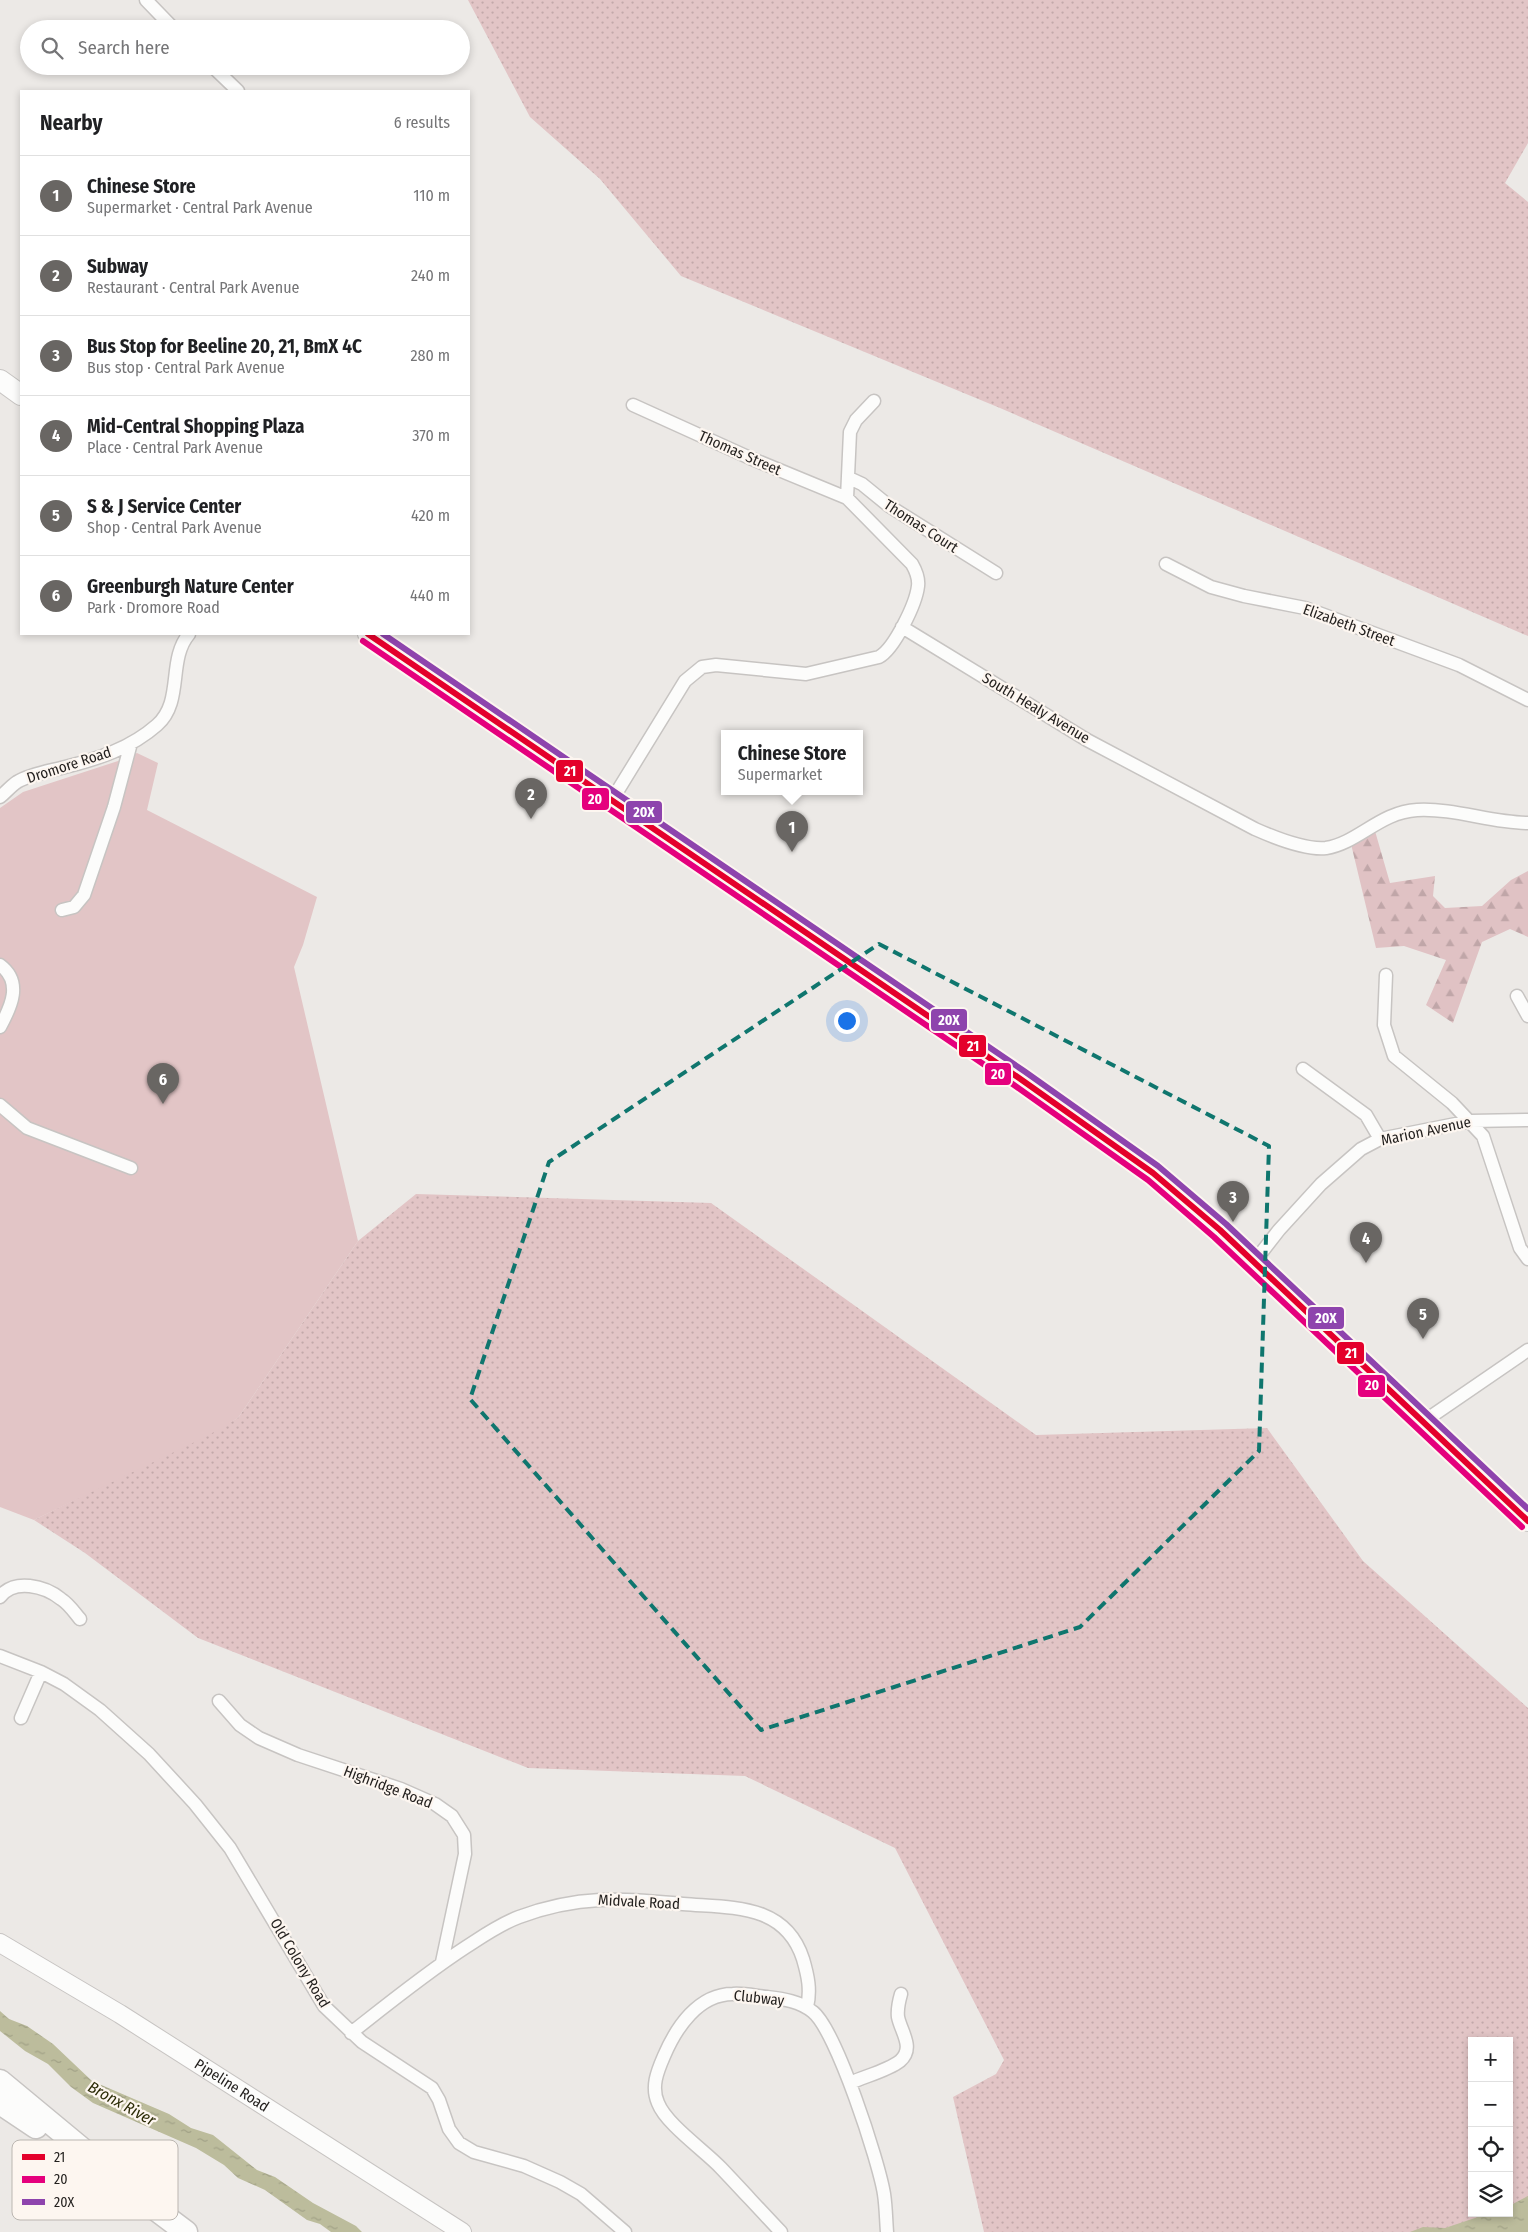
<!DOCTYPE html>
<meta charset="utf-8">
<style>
body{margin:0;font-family:"Fira Sans Condensed",sans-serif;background:#f6f6f6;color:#202124}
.controls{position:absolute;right:15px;bottom:15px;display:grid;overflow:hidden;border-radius:0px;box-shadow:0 2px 8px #0003}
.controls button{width:45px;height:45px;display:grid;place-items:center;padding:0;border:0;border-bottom:1px solid #e0e0e0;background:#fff;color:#202124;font:25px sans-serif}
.you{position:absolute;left:846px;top:1020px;width:18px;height:18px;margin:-12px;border:4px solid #fff;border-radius:50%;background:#1a73e8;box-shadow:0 0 0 8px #1a73e833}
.badge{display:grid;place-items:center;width:32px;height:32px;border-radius:50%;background:#696663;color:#fff;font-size:16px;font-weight:700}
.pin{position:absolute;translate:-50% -41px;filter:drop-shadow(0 1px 2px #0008)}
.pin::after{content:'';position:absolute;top:26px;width:18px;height:15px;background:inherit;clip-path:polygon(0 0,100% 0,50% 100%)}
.popup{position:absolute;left:721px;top:730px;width:142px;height:65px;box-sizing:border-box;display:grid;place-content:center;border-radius:0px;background:#fff;filter:drop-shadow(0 1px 4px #0005);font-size:16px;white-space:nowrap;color:#757577}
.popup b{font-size:19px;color:#202124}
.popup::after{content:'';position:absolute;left:50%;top:100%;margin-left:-10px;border:10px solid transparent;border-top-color:#fff}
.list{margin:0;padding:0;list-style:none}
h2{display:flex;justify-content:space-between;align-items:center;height:65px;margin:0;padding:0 20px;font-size:21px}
h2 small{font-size:16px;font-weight:400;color:#757577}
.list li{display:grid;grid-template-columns:32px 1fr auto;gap:15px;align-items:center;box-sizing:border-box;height:80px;padding:0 20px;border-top:1px solid #e0e0e0}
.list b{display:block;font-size:19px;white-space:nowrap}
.list p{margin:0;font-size:16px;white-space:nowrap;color:#757577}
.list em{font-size:16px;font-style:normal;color:#757577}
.icon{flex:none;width:28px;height:28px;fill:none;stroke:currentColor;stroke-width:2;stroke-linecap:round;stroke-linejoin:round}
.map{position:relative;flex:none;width:1528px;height:2232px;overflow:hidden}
.search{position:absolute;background:#fff;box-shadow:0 2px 8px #0003;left:20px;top:20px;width:450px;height:55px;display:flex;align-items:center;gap:12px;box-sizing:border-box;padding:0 18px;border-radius:28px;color:#757577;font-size:19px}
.panel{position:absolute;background:#fff;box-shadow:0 2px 8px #0003;left:20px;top:90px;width:450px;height:545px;border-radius:0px}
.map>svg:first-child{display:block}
.grass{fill:url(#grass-dots);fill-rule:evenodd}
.forest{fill:url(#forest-firs)}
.park{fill:#e2c5c6}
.water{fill:url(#water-ripples)}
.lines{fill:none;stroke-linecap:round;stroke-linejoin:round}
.street-casing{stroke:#c7c4c2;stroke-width:15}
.secondary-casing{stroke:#c7c4c2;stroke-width:20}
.primary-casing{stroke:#c7c4c2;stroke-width:22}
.highway-casing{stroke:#c7c4c2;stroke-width:25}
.street{stroke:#fcfcfb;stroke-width:12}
.secondary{stroke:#fcfcfb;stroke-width:18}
.primary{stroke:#fcfcfb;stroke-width:20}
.highway{stroke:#fcfcfb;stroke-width:22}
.bus-1-casing{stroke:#fdf6f0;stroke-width:10}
.bus-2-casing{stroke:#fdf6f0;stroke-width:10}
.bus-3-casing{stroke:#fdf6f0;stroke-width:10}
.bus-1{stroke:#e4002b;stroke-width:6}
.bus-2{stroke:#e5007d;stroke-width:6}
.bus-3{stroke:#8e44ad;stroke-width:6}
.marked{fill:none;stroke:#0f766e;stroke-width:4;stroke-dasharray:10 6;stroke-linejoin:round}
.labels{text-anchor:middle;stroke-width:4.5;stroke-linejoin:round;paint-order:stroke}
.street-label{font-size:15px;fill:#221f1d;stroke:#fdf6f0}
.water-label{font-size:16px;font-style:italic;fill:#2b2b06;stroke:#fdf6f0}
.key{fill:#fdf6f0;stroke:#bbb6b1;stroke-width:1}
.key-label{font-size:14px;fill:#221f1d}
.line-badge{stroke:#fdf6f0;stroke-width:2}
.badge-label{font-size:14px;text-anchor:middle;font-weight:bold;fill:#fff}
</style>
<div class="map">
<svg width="1528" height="2232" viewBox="0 0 1528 2232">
<defs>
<pattern id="grass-dots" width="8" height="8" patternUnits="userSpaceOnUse" patternTransform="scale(1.25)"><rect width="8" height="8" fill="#e2c5c6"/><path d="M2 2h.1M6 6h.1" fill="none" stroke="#c2a9aa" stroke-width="1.8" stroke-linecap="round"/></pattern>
<pattern id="forest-firs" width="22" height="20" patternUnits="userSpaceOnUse" patternTransform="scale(1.25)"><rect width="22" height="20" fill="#e0c2c4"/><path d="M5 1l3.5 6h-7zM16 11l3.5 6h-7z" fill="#c0a6a8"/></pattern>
<pattern id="water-ripples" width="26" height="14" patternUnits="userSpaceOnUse" patternTransform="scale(1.25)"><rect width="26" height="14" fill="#bcbc9c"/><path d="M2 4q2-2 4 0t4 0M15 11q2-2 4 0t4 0" fill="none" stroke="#a1a186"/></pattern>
</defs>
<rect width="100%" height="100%" fill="#ece9e6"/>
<!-- grass -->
<path class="grass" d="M468,0h1060v143l-23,40 23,19v434l-528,-228 -319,-132 -81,-97 -70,-62z
M416,1194l295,9 325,232 231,-7 96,133 165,147v524h-544l-31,-135 43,-23 8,-14 -109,-212 -150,-72 -217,-8 -330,-130 -113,-85 -51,-33 204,-102 120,-177zM1472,2041h37v172h-37z"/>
<!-- forest -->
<path class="forest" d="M1375,831l15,52 45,-7 -2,20 12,12 37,-2 29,-26 17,-9v66l-18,-8 -28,13 -29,81 -27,-18 20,-45 -42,-14 -28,2 -25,-104z"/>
<!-- park -->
<path class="park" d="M137,753l21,10 -11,47 170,87 -14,48 -9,22 64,274 -120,177 -31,18 -173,84 -34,-13v-699l23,-16 95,-31z"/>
<!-- water -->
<path class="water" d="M0,2011l9,8 18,7 26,18 39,37 77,33 22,14 22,7 44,35 18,7 38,26 43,23 6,6h-31l-11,-8 -13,-4 -42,-30 -27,-12 -14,-13 -28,-17 -103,-45 -22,-16 -23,-23 -23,-13 -25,-20z
M1528,2196v36h-118l13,-5 22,1 45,-15h19v-7z"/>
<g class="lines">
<!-- street casing -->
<g class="street-casing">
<path id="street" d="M146,0l28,29
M212,66l26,25
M849,478l13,6 27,22 107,67
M847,498l3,-66 6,-12 18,-19
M1166,564l45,23 33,9 61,12 154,57 69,35
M902,627l185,113 168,89c18,8 51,21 71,19 32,-5 54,-36 91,-38 38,-2 74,13 111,13
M0,797c6,-5 11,-11 17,-15 13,-8 33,-11 48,-15 33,-8 66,-19 92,-42 27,-24 10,-65 32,-91
M612,800l73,-119 17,-14 14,-2 90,9 73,-17c15,-8 37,-53 39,-71 1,-8 -2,-15 -6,-22l-65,-66 -97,-40 -117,-53
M62,910l12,-3 10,-12 30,-88 17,-64
M0,965c23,17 11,42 0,62
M1386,975l-2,50 10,31 58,47 31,33 37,112 8,11
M1517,996l11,20
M1303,1069l63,46 14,24
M0,1105l27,23 104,40
M1254,1262l25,-32 42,-46 40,-35 19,-10 91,-18 57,-1
M1423,1422l105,-72
M0,1597c14,-19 45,-11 61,2 8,5 13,13 19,20
M0,1656l41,16 23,12 36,26 49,44 46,50 35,44 94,158 38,36 70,46 7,12 10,29 10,14 15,9 50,14 36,16 21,12 44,38
M219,1701l21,24 19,13 39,17 103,34 34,15 17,12 12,19 1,19 -23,108
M21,1718l20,-46
M351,2033c38,-30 75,-60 115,-86 17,-11 34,-23 53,-30 59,-22 102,-19 164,-13 48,4 102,-1 120,55 5,17 8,31 4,48
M850,2083c15,-7 37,-12 50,-22 15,-13 1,-29 -2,-44 -1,-8 1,-16 3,-23
M781,2232c-20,-21 -40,-43 -60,-64 -16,-17 -55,-44 -63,-65 -7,-16 -1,-31 6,-47 12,-28 34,-62 69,-62 11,-1 23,2 34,3 16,2 33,4 46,15 23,18 66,150 71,182 2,13 2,26 3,38"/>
</g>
<!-- secondary casing -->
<g class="secondary-casing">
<g id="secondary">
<path id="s1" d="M0,1943l120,71 342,218"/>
</g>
</g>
<!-- primary casing -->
<g class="primary-casing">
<path id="primary" d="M0,380l21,15
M368,634l651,444 134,95 67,57 308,291"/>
</g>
<!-- highway casing -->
<g class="highway-casing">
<path id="highway" d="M0,2081l146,121 40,30
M0,2103l36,24"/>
</g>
<!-- street -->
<use href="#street" class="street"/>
<!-- secondary -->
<use href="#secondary" class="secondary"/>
<!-- primary -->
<use href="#primary" class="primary"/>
<!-- highway -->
<use href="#highway" class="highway"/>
<!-- bus-1 casing -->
<g class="bus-1-casing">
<path id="bus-1" d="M368,634l651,444 134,95 67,57 308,291"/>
</g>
<!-- bus-2 casing -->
<g class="bus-2-casing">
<path id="bus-2" d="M363,641l651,444 134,95 66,57 308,290"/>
</g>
<!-- bus-3 casing -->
<g class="bus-3-casing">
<path id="bus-3" d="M383,634l641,437 134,95 68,58 302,285"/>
</g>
<!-- bus-1 -->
<use href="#bus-1" class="bus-1"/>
<!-- bus-2 -->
<use href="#bus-2" class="bus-2"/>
<!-- bus-3 -->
<use href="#bus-3" class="bus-3"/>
</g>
<!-- marked area -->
<path class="marked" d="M879,944l390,202 -10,305 -179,176 -319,103 -291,-331 79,-237z"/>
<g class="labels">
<!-- street labels -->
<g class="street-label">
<text transform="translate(740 453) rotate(24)" y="5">Thomas Street</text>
<text transform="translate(921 526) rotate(33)" y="5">Thomas Court</text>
<text transform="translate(1349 625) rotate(20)" y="5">Elizabeth Street</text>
<text transform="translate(1036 708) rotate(31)" y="5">South Healy Avenue</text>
<text transform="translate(69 765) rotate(-18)" y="5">Dromore Road</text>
<text transform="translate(1426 1131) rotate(-12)" y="5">Marion Avenue</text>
<text transform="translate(388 1787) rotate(21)" y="5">Highridge Road</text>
<text transform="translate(639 1902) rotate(3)" y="5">Midvale Road</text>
<text transform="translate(300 1963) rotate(59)" y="5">Old Colony Road</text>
<text transform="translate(759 1998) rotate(6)" y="5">Clubway</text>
<text dy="5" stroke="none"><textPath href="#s1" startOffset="272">Pipeline Road</textPath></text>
</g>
<!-- water labels -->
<g class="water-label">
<text transform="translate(122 2103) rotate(29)" y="6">Bronx River</text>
</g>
</g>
<!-- legend -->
<rect x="12" y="2140" width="166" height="80" rx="8" class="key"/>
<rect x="22" y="2154" width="23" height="6" fill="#e4002b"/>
<rect x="22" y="2176" width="23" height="7" fill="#e5007d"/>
<rect x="22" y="2199" width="23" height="6" fill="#8e44ad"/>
<g class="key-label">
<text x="54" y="2162">21</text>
<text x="54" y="2184">20</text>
<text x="54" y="2207">20X</text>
</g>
<g class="line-badge">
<rect x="555" y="759" width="29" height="24" rx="5" fill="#e4002b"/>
<rect x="581" y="787" width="29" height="24" rx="5" fill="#e5007d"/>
<rect x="625" y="800" width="38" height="24" rx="5" fill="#8e44ad"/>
<rect x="930" y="1008" width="38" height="24" rx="5" fill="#8e44ad"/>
<rect x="958" y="1034" width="29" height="24" rx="5" fill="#e4002b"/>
<rect x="984" y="1062" width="28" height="24" rx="5" fill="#e5007d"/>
<rect x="1307" y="1306" width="38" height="24" rx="5" fill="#8e44ad"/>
<rect x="1336" y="1341" width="29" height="24" rx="5" fill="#e4002b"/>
<rect x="1357" y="1374" width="29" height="24" rx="5" fill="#e5007d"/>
</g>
<g class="badge-label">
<text x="570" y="776">21</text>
<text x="595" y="804">20</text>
<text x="644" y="817">20X</text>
<text x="949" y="1025">20X</text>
<text x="973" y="1051">21</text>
<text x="998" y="1079">20</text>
<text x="1326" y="1323">20X</text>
<text x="1351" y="1358">21</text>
<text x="1372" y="1390">20</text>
</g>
</svg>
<div class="controls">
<button>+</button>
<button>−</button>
<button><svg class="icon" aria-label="locate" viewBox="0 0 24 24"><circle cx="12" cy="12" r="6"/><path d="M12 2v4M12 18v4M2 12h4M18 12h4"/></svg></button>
<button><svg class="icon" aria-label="layers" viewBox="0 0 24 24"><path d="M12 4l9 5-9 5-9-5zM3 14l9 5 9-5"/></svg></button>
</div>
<div class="you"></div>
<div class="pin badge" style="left:792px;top:852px">1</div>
<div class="popup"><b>Chinese Store</b>Supermarket</div>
<div class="pin badge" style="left:531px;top:819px">2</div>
<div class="pin badge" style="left:1233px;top:1222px">3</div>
<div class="pin badge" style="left:1366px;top:1263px">4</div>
<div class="pin badge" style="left:1423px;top:1339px">5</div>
<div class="pin badge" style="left:163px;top:1104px">6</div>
<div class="search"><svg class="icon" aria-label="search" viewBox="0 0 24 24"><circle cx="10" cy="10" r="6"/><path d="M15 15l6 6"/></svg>Search here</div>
<section class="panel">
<h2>Nearby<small>6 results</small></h2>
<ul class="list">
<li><span class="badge">1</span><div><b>Chinese Store</b><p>Supermarket · Central Park Avenue</p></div><em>110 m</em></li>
<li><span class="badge">2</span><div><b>Subway</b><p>Restaurant · Central Park Avenue</p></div><em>240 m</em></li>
<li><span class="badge">3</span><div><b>Bus Stop for Beeline 20, 21, BmX 4C</b><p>Bus stop · Central Park Avenue</p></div><em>280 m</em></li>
<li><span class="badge">4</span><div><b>Mid-Central Shopping Plaza</b><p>Place · Central Park Avenue</p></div><em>370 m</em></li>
<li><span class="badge">5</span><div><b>S &amp; J Service Center</b><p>Shop · Central Park Avenue</p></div><em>420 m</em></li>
<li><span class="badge">6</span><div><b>Greenburgh Nature Center</b><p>Park · Dromore Road</p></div><em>440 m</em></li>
</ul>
</section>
</div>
